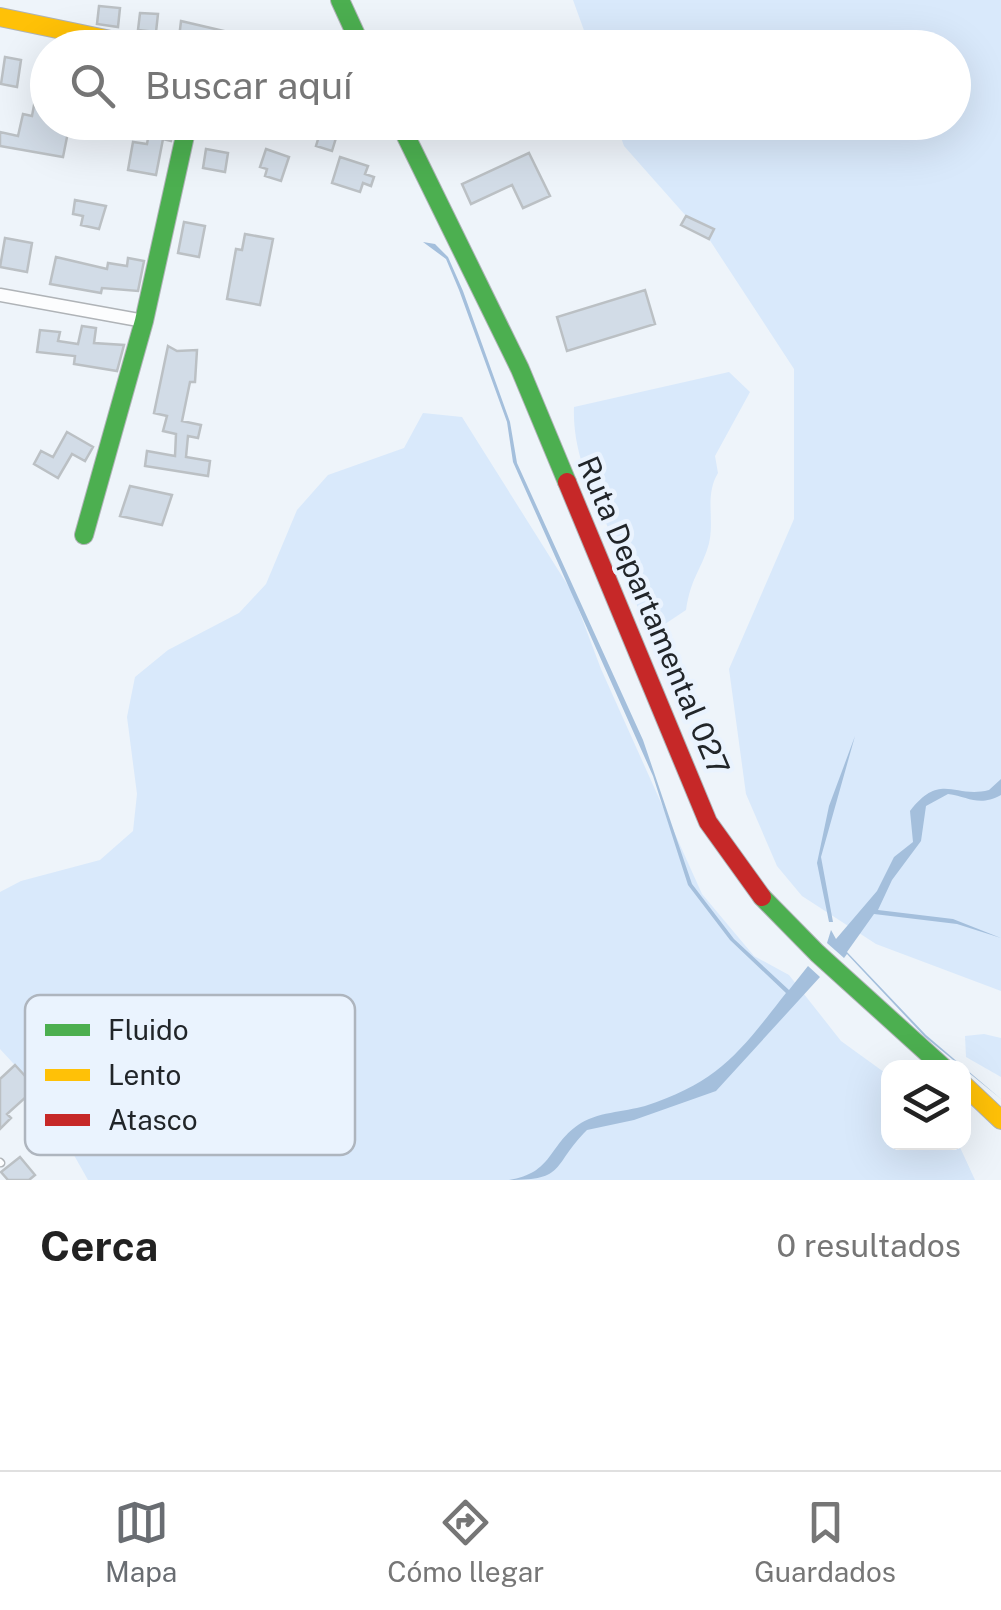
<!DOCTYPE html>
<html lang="es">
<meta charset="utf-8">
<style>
body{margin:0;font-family:"Public Sans",sans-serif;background:#f6f6f6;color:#222}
.controls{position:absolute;right:30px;bottom:30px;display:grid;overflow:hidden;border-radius:20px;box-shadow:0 10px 40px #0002}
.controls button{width:90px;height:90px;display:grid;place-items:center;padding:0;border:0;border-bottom:2px solid #e0e0e0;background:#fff;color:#222;font:50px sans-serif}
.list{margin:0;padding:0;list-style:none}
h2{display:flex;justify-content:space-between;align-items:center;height:130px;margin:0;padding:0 40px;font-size:42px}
h2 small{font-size:32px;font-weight:400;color:#767676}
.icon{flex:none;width:55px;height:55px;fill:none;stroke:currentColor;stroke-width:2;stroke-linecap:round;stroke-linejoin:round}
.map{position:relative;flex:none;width:1001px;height:1180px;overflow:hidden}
.search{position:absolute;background:#fff;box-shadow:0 10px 40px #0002;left:30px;right:30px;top:30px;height:110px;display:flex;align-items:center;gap:25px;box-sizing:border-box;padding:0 35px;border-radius:55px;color:#767676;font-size:38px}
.sheet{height:290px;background:#fff}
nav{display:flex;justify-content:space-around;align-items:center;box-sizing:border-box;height:140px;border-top:2px solid #e0e0e0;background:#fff;font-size:28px;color:#767676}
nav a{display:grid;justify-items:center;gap:5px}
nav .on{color:#696d72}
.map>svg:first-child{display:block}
.green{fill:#d9e9fb}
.water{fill:#a4bfdc}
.building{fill:#d2dce7;stroke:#bbc0c4;stroke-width:2.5}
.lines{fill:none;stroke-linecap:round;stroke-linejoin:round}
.lane-casing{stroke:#afb3b7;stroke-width:9}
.street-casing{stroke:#afb3b7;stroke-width:15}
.fast-casing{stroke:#afb3b7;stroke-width:20}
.slow-casing{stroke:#afb3b7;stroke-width:20}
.jam-casing{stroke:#afb3b7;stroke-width:20}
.lane{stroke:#fcfdfe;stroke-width:6}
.street{stroke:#fcfdfe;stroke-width:12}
.fast{stroke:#4caf50;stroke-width:18}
.slow{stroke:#ffc107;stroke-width:18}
.jam{stroke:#c62828;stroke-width:18}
.labels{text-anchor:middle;stroke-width:9;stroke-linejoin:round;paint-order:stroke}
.street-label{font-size:30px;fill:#212529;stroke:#eaf3fe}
.key{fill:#eaf3fe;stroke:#aeb5be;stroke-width:2.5}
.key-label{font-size:28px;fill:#212529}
</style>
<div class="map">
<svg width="1001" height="1180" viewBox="0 0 1001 1180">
<rect width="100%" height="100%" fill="#eef4fa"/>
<!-- green -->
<path class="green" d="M573,0h428v991l-125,-47 -74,-48 -25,-30 -31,-72 -17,-125 65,-150v-150l-85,-130 -20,-10 -3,-13 -62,-70 -8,-23 338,-1v-74l-364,-1z
M729,372l21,20 -35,64 3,17c-15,25 -1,50 -11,77 -9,25 -16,29 -21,60l-33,22 -13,-8c-8,-76 -69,-139 -66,-217z
M423,413l39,4 110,175 29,77 101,225 52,62 35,19 52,66 47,34v67l70,1 17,37h-887l-52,-92 -36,-39v-157l21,-11 79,-21 33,-29 4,-37 -10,-77 8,-40 33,-27 71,-37 27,-29 31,-74 31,-35 76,-27z
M984,1034l17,4v39l-35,-20 -1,-21z"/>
<!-- water -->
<path class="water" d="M423,242l12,2 13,13 15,34 47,131 7,41 126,277 49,144 42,55 55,51 19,-24 12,11 -104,114 -82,29 -47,10c-36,36 -20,50 -78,50 44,-7 39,-34 69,-55 18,-13 46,-13 67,-19 74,-24 95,-54 141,-113l-56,-53 -42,-55 -35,-109 -140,-314 -6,-40 -48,-132 -13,-31z
M855,736l-34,121 12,65h-4l-12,-59 12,-57z
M1001,779v16c-22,12 -32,2 -53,-1l-22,12 -5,35 -29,39 -14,30 75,9 48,19 -44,-14 -83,-10 -27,38 79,83 75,64 -76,-62 -78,-83 -3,4 -17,-15 4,-13 5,9 41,-48 17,-34 19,-15 -3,-31c31,-40 44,-12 79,-21z"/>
<!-- building -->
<path class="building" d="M99,6l21,2 -2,19 -21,-3z
M140,13l18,1 -2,18 -18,-2z
M181,21l47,11 -2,13 -47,-7z
M5,57l16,3 -4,27 -16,-3z
M43,57l5,1v64h22l-7,35 -63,-11v-14l18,4 5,-22 9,2z
M151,122l23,3 -3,16 -8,-2 -7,36 -28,-5 5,-28 14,2z
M323,123l16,5 -7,23 -16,-5z
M206,149l22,4 -3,19 -22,-4z
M266,149l23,8 -8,24 -16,-5 2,-7 -7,-2z
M529,153l21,43 -27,12 -11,-23 -41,19 -9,-20z
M340,157l28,9 -3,8 9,3 -3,9 -8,-3 -3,9 -28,-9z
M75,200l31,6 -7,23 -18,-4 2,-9 -10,-2z
M686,216l28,13 -5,10 -28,-14z
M184,222l21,4 -6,31 -21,-4z
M245,234l28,5 -13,66 -33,-6 9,-50 6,1z
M5,238l27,5 -5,29 -27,-5z
M56,257l51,12 1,-6 19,3 1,-8 16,3 -6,30 -36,-3 -1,5 -51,-9z
M645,290l10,34 -88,27 -10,-34z
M82,326l14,2 -2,15 30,2 -7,26 -43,-7 1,-8 -38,-4 3,-22 20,2 -2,9 20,3z
M168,346l9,5 20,-1 -2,32h-5l-8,39 19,4 -3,13 -10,-2 -2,21 24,4 -2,15 -63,-10 2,-15 28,5 1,-22 -13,-3 4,-15 -13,-3z
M67,432l26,15 -8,14 -13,-7 -14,24 -24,-14 7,-13 12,6z
M130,486l42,9 -10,30 -42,-9z
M15,1065l21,23 -29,26 4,4 -11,11v-50z
M20,1157l15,18 -6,5h-21l-7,-8z"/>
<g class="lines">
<!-- lane casing -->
<g class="lane-casing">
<path id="lane" d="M0,1162l1,1"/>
</g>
<!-- street casing -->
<g class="street-casing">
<path id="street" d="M0,295l144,26"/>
</g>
<!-- fast casing -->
<g class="fast-casing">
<path id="fast" d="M340,0l22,48
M399,122l121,247 47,113
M84,535l60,-214 44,-199
M762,897l55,56 127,115"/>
</g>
<!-- slow casing -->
<g class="slow-casing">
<path id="slow" d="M0,17l149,31
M964,1085l37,35"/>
</g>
<!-- jam casing -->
<g class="jam-casing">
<path id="jam" d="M567,482l141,340 54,75"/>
</g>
<!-- lane -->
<use href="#lane" class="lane"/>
<!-- street -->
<use href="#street" class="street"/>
<!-- fast -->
<use href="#fast" class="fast"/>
<!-- slow -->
<use href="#slow" class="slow"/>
<!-- jam -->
<use href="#jam" class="jam"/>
</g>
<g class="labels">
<!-- street labels -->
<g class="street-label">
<text transform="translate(653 616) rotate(67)" y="10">Ruta Departamental 027</text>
</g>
</g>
<!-- legend -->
<rect x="25" y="995" width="330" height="160" rx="15" class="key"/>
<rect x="45" y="1024" width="45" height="12" fill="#4caf50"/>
<rect x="45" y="1069" width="45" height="12" fill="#ffc107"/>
<rect x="45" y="1114" width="45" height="12" fill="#c62828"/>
<g class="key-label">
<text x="108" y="1040">Fluido</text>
<text x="108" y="1085">Lento</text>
<text x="108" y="1130">Atasco</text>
</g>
</svg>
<div class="controls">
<button><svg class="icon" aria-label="layers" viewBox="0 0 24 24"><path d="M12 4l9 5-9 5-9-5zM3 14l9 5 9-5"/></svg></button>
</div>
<div class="search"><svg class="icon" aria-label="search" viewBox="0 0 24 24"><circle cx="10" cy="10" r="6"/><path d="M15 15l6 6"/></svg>Buscar aquí</div>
</div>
<section class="sheet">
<h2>Cerca<small>0 resultados</small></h2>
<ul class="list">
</ul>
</section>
<nav>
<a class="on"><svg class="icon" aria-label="map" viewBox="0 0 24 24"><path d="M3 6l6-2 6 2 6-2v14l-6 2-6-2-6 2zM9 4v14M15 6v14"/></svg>Mapa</a>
<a><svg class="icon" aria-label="directions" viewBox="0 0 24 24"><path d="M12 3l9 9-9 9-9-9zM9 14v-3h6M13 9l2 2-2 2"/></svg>Cómo llegar</a>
<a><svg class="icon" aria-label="saved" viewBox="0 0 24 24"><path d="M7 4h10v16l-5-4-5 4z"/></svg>Guardados</a>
</nav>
